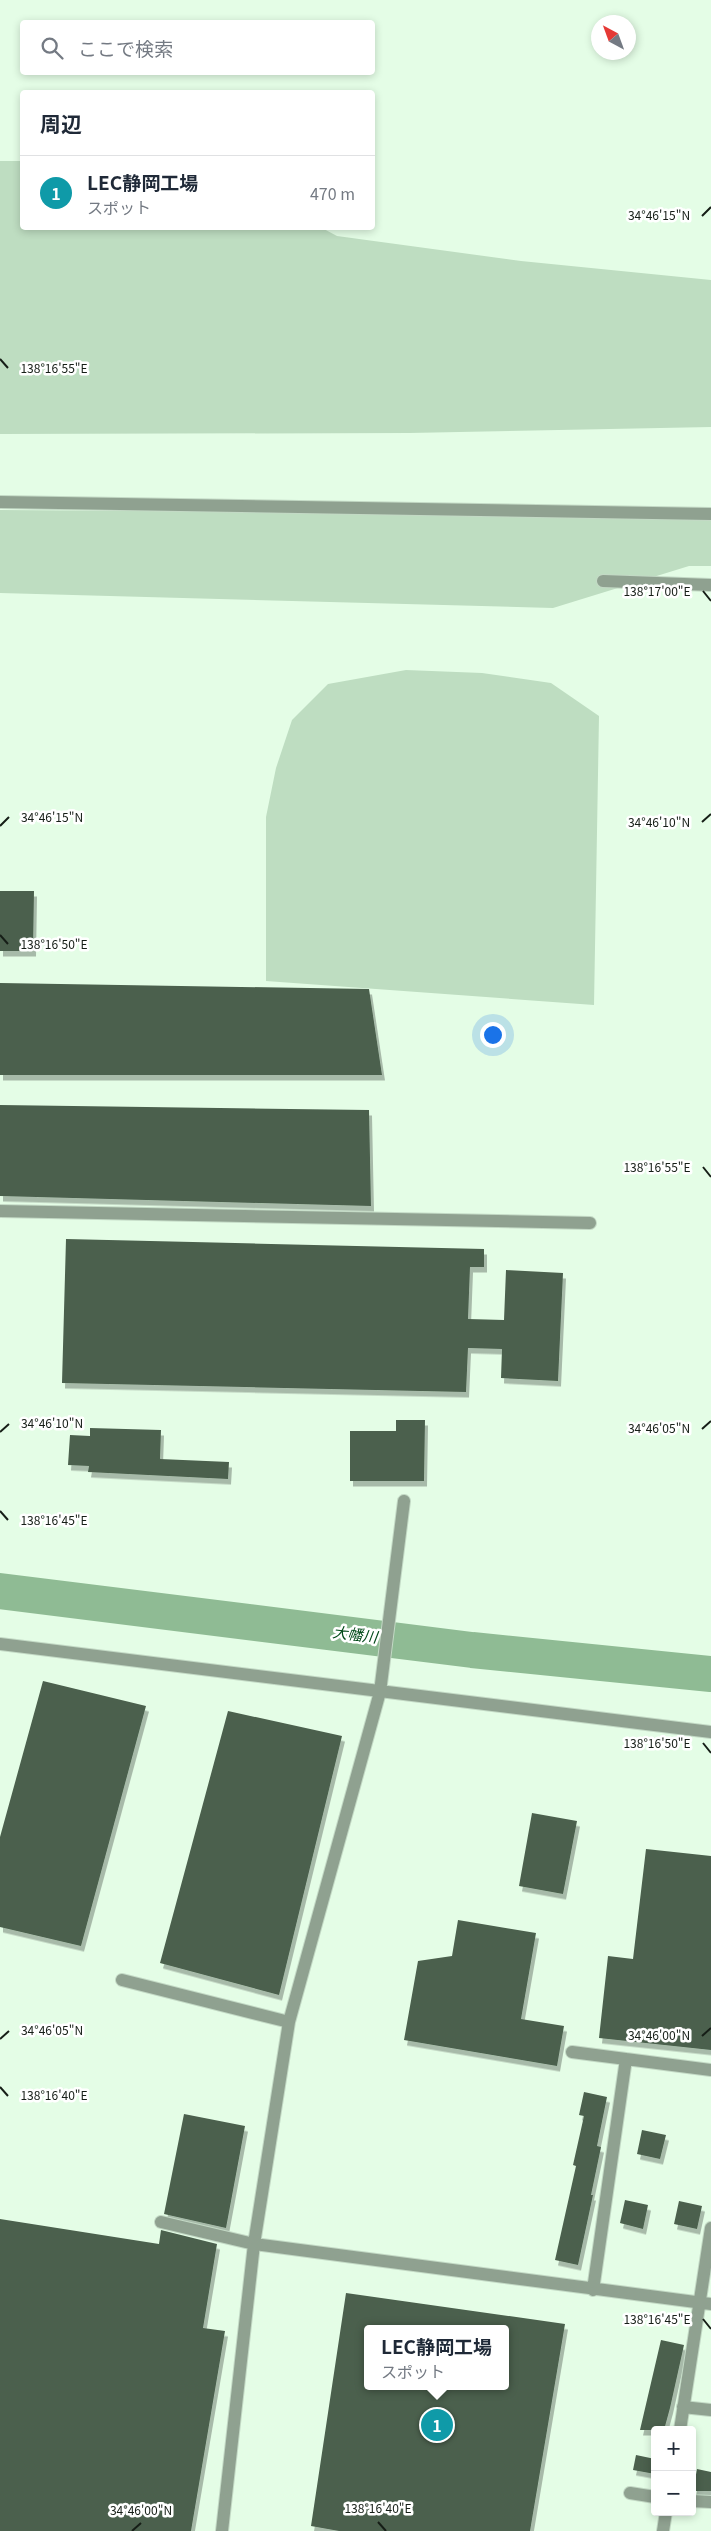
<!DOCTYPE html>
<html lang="ja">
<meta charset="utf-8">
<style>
body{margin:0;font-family:Georgia,"Noto Sans JP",serif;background:#f2f2f3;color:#1f2937}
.controls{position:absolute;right:15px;bottom:15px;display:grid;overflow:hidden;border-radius:5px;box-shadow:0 2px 8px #0003}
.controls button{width:45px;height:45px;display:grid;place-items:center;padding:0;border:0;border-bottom:1px solid #e0e1e3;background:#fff;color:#1f2937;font:25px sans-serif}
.compass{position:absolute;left:591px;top:15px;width:45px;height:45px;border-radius:50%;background:#fff;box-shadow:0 2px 8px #0003;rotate:319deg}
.you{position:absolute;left:492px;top:1034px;width:18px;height:18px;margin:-12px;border:4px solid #fff;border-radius:50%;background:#1a73e8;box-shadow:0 0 0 8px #1a73e833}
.badge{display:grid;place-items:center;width:32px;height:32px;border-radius:50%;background:#6635ac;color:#fff;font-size:16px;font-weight:700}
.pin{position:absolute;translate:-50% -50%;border:2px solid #fff;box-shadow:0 1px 5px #0006}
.popup{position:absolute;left:364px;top:2325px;width:145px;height:65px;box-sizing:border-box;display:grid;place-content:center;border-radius:5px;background:#fff;filter:drop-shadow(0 1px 4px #0005);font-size:16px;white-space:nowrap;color:#747a83}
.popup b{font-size:19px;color:#1f2937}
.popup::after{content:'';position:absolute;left:50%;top:100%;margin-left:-10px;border:10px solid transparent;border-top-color:#fff}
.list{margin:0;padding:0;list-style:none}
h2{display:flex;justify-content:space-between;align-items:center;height:65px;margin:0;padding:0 20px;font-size:21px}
h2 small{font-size:16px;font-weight:400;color:#747a83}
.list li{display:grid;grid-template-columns:32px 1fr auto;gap:15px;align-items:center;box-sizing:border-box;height:75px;padding:0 20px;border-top:1px solid #e0e1e3}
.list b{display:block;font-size:19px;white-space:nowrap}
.list p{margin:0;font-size:16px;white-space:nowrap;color:#747a83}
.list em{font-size:16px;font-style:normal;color:#747a83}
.icon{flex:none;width:28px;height:28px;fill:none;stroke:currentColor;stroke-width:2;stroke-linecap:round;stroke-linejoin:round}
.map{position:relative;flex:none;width:711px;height:2531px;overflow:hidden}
.search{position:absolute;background:#fff;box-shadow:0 2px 8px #0003;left:20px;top:20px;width:355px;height:55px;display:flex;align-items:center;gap:12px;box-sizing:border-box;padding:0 18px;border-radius:5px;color:#747a83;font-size:19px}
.panel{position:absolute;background:#fff;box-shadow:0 2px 8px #0003;left:20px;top:90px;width:355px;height:140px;border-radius:5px}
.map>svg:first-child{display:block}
.green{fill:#beddc1}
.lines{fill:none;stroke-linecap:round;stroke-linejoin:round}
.river{stroke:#8fbb94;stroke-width:36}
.building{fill:#4b604d;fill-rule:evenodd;filter:url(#shadow)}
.minor-casing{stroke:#c3d9c5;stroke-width:14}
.minor{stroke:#8fa190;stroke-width:12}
.ticks{fill:none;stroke:#161e17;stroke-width:2}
.labels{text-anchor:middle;stroke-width:5;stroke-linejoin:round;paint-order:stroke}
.water-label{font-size:15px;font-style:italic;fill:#014918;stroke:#fff}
.ticks-label{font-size:12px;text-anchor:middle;fill:#161e17;stroke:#fff;stroke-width:5;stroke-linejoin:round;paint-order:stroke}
</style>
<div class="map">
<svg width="711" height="2531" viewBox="0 0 711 2531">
<defs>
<filter id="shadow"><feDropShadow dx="3" dy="5.5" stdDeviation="0" flood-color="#0004"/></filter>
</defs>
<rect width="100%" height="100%" fill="#e4fde6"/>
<!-- green -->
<path class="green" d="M0,161h22v67h300l15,8 184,25 190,19v147l-302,6 -409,1z
M0,510l711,5v51h-22l-136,42 -553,-15z
M406,670l76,3 69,10 48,33 -5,289 -328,-24v-164l10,-49 16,-48 36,-36z"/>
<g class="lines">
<!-- river -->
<path class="river" d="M0,1591l472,59 239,24"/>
</g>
<!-- building -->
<path class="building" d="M0,891h34l-1,60h-33z
M0,983l369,6 13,86h-382z
M0,1105l369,5 2,96 -371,-10z
M66,1239l418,10v18h-14l-2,52 36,1 2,-50 57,3 -5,108 -57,-3 1,-29 -34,-1 -2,44 -404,-9z
M396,1420h29l-1,61h-74v-50h46z
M90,1428l71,2 -1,29 69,3 -1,17 -140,-7 1,-6 -21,-1 2,-30 20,1z
M43,1681l103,25 -65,240 -81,-19v-90z
M228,1711l114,25 -63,259 -119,-32z
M532,1813l45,8 -14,73 -44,-8z
M646,1849l65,7v194l-112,-12 9,-82 25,3z
M458,1920l78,13 -15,86 43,7 -7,40 -153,-26 14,-79 34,-5z
M584,2092l23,5 -10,49 4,1 -10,48h2l-15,70 -23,-5 21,-94 -3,-1 11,-49 -5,-1z
M184,2114l61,12 -19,102 -62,-14z
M642,2130l24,5 -6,24 -23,-5z
M625,2200l23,5 -5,24 -23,-6z
M679,2201l23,5 -5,23 -23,-5z
M0,2219l159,25 2,-14 56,14 -14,84 22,3 -34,200h-191z
M346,2293l219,31 -35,207h-191l-28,-5zM368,2329h138v57h-138z
M661,2340l23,5 -14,63 -6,22h-24z
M636,2455l19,4v15l-22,-4z
M697,2469l14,3v19h-18z"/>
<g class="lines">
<!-- minor casing -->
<g class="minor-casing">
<path id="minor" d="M0,502l711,12
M603,581l108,4
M0,1211l590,12
M0,1644l711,88
M122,1980l167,42
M572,2052l139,18
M161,2222l93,22 457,60
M593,2290l33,-231
M683,2407l28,3
M680,2430l31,-202
M630,2493l25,4
M692,2501l19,1
M222,2531l32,-287 35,-222 91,-330 24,-191
M663,2531l3,-19"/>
</g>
<!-- minor -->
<use href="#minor" class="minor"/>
</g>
<!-- ticks -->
<path class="ticks" d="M702,216l9,-9M0,359l8,9M703,591l8,10M702,822l9,-8M0,826l9,-9M0,935l8,9M703,1167l8,10M702,1429l9,-8M0,1432l9,-8M0,1511l8,9M703,1743l8,10M702,2036l9,-8M0,2039l9,-8M0,2087l8,9M703,2319l8,10M378,2522l8,9M132,2531l9,-8"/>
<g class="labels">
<!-- water labels -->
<g class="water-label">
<text transform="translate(355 1635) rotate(7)" y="5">大幡川</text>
</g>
</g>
<g class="ticks-label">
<text x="659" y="220">34°46'15"N</text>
<text x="54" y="373">138°16'55"E</text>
<text x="657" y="596">138°17'00"E</text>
<text x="52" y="822">34°46'15"N</text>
<text x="659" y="827">34°46'10"N</text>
<text x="54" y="949">138°16'50"E</text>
<text x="657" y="1172">138°16'55"E</text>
<text x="52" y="1428">34°46'10"N</text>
<text x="659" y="1433">34°46'05"N</text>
<text x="54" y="1525">138°16'45"E</text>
<text x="657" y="1748">138°16'50"E</text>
<text x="52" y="2035">34°46'05"N</text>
<text x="659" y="2040">34°46'00"N</text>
<text x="54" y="2100">138°16'40"E</text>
<text x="657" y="2324">138°16'45"E</text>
<text x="378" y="2513">138°16'40"E</text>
<text x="141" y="2515">34°46'00"N</text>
</g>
</svg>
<div class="controls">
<button>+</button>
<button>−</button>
</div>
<svg class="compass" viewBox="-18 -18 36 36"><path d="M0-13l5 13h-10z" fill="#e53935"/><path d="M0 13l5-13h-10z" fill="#747a83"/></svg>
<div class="you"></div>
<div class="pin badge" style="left:437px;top:2425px;background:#0f9aa8">1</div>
<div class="popup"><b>LEC静岡工場</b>スポット</div>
<div class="search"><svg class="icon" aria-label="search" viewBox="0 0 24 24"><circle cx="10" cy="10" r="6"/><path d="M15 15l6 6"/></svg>ここで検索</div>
<section class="panel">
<h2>周辺<small></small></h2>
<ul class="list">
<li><span class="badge" style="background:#0f9aa8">1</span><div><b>LEC静岡工場</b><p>スポット</p></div><em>470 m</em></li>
</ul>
</section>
</div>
